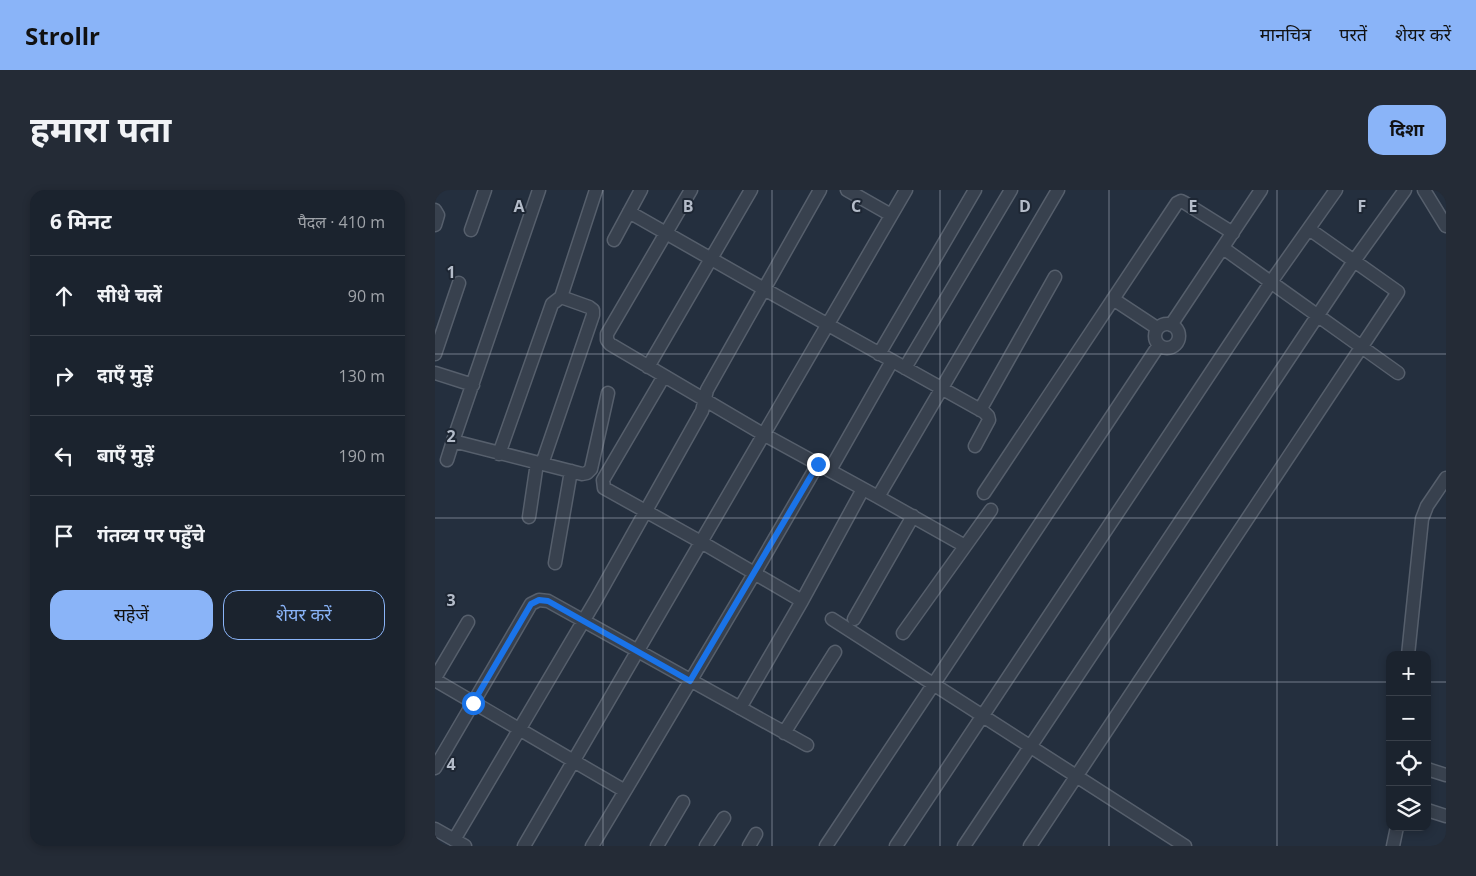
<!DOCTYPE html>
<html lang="hi">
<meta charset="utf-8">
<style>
body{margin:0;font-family:"Open Sans","Noto Sans Devanagari",sans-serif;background:#242b36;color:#f1f3f6}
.controls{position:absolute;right:15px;bottom:15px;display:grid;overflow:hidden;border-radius:10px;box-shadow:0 2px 8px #0003}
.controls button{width:45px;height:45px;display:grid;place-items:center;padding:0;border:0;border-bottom:1px solid #39404a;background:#1b232e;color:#f1f3f6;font:25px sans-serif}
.stop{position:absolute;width:15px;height:15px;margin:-11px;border:4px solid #1a73e8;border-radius:50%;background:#fff}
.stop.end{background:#1a73e8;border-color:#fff;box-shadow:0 1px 5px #0008}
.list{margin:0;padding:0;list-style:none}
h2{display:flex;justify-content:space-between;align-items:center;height:65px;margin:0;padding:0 20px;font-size:21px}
h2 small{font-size:16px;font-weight:400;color:#a0a4aa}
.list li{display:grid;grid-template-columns:32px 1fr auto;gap:15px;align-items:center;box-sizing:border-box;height:80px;padding:0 20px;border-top:1px solid #39404a}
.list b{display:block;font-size:19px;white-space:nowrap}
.list em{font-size:16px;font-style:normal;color:#a0a4aa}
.actions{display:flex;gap:10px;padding:15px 20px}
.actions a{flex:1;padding:11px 0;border:1px solid #8ab4f8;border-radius:15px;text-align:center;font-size:18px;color:#8ab4f8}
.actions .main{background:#8ab4f8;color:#111}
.icon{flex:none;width:28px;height:28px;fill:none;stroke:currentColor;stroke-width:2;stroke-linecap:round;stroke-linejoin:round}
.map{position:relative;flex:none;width:1011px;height:656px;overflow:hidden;border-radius:15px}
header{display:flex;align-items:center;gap:30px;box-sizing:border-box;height:70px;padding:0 25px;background:#8ab4f8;color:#111}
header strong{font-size:24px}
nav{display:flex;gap:28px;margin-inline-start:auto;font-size:18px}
.intro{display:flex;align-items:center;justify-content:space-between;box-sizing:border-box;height:120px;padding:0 30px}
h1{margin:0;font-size:35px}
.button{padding:12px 22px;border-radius:15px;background:#8ab4f8;color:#111;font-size:18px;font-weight:700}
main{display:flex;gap:30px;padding:0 30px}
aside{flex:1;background:#1b232e;border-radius:15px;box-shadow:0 2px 8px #0003}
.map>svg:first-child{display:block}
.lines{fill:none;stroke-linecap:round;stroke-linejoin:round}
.stream{stroke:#394c67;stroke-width:2.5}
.minor-casing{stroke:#565f6c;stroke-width:15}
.minor{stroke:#38414e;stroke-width:12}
.route{stroke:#1a73e8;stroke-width:6}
.grid{fill:none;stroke:#b4bcc9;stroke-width:1;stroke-opacity:0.55}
.grid-label{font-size:16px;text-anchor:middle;font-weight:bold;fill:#b4bcc9;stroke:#1d2633;stroke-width:4;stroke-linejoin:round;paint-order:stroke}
</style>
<header>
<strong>Strollr</strong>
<nav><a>मानचित्र</a><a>परतें</a><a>शेयर करें</a></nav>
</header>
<div class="intro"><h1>हमारा पता</h1><a class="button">दिशा</a></div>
<main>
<aside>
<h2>6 मिनट<small>पैदल · 410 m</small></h2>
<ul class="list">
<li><svg class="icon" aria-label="ahead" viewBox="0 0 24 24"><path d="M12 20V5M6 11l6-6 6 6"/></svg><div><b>सीधे चलें</b></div><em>90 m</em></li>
<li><svg class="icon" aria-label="right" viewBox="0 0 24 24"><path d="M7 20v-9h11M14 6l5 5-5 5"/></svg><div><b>दाएँ मुड़ें</b></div><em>130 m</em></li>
<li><svg class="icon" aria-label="left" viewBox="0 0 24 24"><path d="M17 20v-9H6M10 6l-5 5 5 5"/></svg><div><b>बाएँ मुड़ें</b></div><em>190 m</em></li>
<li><svg class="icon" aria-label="arrive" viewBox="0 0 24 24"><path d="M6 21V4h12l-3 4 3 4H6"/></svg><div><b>गंतव्य पर पहुँचे</b></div></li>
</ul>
<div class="actions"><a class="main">सहेजें</a><a>शेयर करें</a></div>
</aside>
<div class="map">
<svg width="1011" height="656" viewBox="0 0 1011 656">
<rect width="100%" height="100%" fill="#242f3e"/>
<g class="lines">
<!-- stream -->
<path class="stream" d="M1009,0l2,3"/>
<!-- minor casing -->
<g class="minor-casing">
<path id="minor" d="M104,0l-86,251 129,33 5,-1 4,-4 17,-76
M256,0l-84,144v6l3,4 153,90 115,63 180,-307
M412,0l44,25
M989,0l22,36
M0,20l3,5 -3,10
M194,22l135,77 220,123 4,4 1,4 -14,26
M36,40l14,-40
M179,50l27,-50
M788,58l175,125
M678,109l44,29
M720 146a12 12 0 1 1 24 0a12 12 0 1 1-24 0Z
M736,135l90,-135
M0,164l24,-71
M444,164l96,-164
M213,177l103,-177
M470,178l106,-178
M0,183l38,12
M229,186l-61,104 1,8 97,54 101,59
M545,220l75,-133
M64,264l53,-150 9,-7
M12,270l6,-19
M107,274l51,-149v-5l-4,-3 -28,-10 35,-107
M395,280l62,-109
M549,303l193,-290 4,-2 4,2 48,30
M443,307l87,49
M94,327l8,-54
M120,373l16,-92
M397,429l353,227
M419,429l59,-103
M468,443l88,-123
M973,465l14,-136 5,-13 19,-28
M0,488l33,-56
M0,490l190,111 129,-217 64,-110
M305,518l62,-107 61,-112
M349,543l51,-81
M0,578l96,-164 8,-4 9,1 259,144
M992,579l19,6
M992,620l19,6
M0,639l30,17
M19,650l143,-242 105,-187 5,-21 113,-200
M89,656l382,-656
M157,656l33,-55
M222,656l26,-44
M271,656l18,-28
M314,656l7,-12
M391,656l333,-501
M461,656l375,-564 65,-92
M529,656l390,-585 51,-71
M595,656l368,-554 -89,-63
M958,656l4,-19"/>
</g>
<!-- minor -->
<use href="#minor" class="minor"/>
</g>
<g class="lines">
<!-- route -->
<path class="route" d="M38,513l58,-99 8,-4 9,1 142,80 128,-217"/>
</g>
<!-- grid -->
<path class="grid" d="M168,0v656M337,0v656M505,0v656M674,0v656M842,0v656M0,164h1011M0,328h1011M0,492h955M992,492h19"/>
<g class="grid-label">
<text x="84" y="22">A</text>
<text x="253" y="22">B</text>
<text x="421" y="22">C</text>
<text x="590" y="22">D</text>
<text x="758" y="22">E</text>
<text x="927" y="22">F</text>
<text x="16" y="88">1</text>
<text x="16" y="252">2</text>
<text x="16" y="416">3</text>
<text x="16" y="580">4</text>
</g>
</svg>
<div class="controls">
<button>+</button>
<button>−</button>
<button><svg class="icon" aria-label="locate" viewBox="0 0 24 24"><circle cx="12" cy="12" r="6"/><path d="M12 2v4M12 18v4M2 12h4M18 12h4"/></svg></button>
<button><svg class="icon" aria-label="layers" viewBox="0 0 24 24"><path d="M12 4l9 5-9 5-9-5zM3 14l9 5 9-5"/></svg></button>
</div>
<div class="stop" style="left:38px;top:513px"></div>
<div class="stop end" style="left:383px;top:274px"></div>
</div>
</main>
